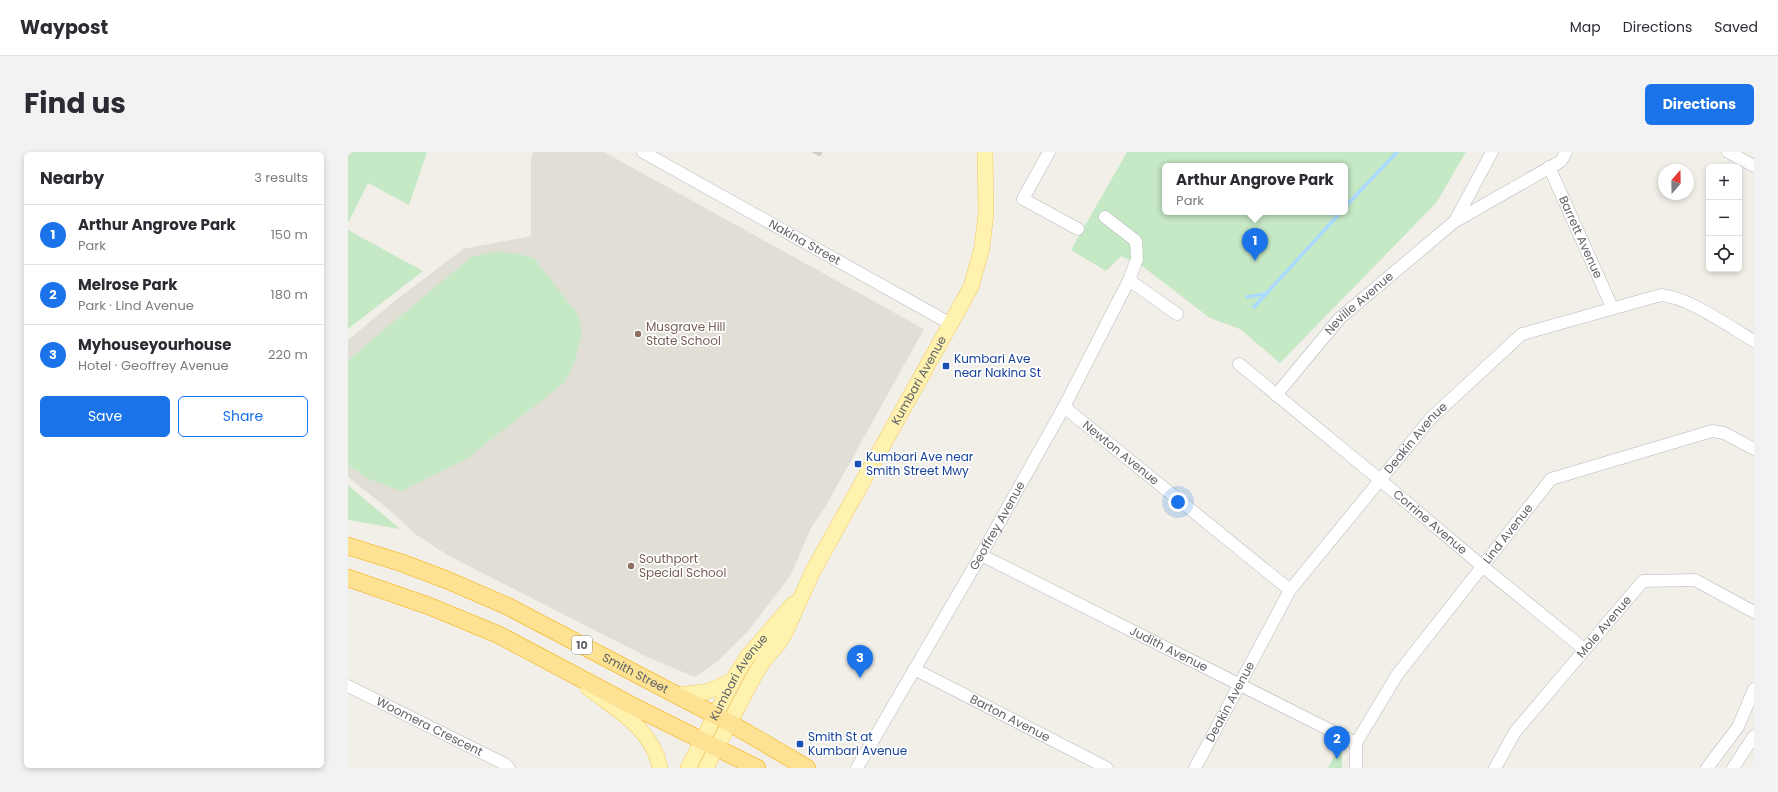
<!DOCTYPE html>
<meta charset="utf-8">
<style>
body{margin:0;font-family:Poppins,sans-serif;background:#f2f2f3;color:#2b2b33}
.controls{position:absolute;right:12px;top:12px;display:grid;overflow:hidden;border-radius:6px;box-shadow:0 2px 6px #0003}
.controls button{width:36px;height:36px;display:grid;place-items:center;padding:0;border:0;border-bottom:1px solid #e1e1e2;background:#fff;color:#2b2b33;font:20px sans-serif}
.compass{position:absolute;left:1310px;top:12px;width:36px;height:36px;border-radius:50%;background:#fff;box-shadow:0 2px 6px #0003;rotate:20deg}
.you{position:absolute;left:830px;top:350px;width:14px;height:14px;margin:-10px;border:3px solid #fff;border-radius:50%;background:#1a73e8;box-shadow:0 0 0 6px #1a73e833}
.badge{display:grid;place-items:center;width:26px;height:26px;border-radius:50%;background:#1a73e8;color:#fff;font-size:13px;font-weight:700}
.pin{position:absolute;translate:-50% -33px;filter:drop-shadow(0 1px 2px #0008)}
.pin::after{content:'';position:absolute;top:21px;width:14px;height:12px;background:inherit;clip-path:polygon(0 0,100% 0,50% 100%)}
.popup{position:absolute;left:814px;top:11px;width:186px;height:52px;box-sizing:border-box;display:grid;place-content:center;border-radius:6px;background:#fff;filter:drop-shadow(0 1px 3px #0005);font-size:13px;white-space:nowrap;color:#7c7c81}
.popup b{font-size:15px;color:#2b2b33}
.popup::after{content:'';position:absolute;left:50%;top:100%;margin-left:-8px;border:8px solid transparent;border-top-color:#fff}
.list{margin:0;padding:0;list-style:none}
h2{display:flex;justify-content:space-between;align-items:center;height:52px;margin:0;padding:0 16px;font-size:17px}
h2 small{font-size:13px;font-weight:400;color:#7c7c81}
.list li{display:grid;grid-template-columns:26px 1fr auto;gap:12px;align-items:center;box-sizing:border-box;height:60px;padding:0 16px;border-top:1px solid #e1e1e2}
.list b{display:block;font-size:15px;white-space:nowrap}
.list p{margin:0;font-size:13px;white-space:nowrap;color:#7c7c81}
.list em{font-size:13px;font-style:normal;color:#7c7c81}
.actions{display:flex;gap:8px;padding:12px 16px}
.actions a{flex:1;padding:9px 0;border:1px solid #1a73e8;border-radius:6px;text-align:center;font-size:14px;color:#1a73e8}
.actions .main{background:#1a73e8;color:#fff}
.icon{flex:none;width:22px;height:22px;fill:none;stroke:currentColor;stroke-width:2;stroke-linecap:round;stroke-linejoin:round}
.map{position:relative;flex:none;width:1406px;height:616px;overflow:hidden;border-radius:6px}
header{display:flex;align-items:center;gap:24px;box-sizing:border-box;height:56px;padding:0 20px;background:#fff;border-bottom:1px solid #e1e1e2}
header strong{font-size:19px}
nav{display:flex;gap:22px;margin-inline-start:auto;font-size:14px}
.intro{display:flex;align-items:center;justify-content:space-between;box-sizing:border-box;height:96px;padding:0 24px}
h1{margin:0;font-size:28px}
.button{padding:10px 18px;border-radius:6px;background:#1a73e8;color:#fff;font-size:14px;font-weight:700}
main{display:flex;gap:24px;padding:0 24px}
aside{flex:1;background:#fff;border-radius:6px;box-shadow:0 2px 6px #0003}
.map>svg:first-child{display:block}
.education{fill:#e1ded6}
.green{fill:#c5e8c5;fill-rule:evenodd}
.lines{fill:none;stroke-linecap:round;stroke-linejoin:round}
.stream{stroke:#aadaff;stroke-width:3.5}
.building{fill:#cccac5;stroke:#d6d1c6}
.minor-casing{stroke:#b5b8bc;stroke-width:13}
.major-casing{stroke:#f2c960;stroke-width:16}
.highway-casing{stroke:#f9ab00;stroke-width:18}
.minor{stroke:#fff;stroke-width:12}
.major{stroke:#fff2af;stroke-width:15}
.highway{stroke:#fde293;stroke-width:17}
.education-dot{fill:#8d6e63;stroke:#fff;stroke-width:1.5}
.transit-dot{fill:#1a4fb4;stroke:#fff;stroke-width:1.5}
.labels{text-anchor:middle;stroke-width:3.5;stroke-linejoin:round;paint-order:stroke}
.shield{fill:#fff;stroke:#8f9295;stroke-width:1}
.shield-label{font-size:11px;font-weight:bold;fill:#5f6368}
.street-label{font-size:12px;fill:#5f6368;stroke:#fff}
.education-label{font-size:12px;fill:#785e54;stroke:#fff;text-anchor:start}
.transit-label{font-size:12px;fill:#164399;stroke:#fff;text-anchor:start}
</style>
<header>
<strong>Waypost</strong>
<nav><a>Map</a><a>Directions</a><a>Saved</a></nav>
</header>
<div class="intro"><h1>Find us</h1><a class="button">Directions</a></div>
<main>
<aside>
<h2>Nearby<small>3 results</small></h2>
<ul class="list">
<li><span class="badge">1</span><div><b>Arthur Angrove Park</b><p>Park</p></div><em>150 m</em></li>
<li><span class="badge">2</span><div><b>Melrose Park</b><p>Park · Lind Avenue</p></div><em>180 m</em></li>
<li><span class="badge">3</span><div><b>Myhouseyourhouse</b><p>Hotel · Geoffrey Avenue</p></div><em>220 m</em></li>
</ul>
<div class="actions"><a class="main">Save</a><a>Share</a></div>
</aside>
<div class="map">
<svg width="1406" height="616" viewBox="0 0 1406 616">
<rect width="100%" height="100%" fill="#f1efe8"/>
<!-- education -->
<path class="education" d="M186,0h70l320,177 -100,180 -13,19 -20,47 -43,56 -30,30 -23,16 -48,-20 -198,-101 -34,-22 -23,-22 -44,-35v-137l48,-40 67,-51 68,-13v-79z"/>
<!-- green -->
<path class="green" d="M0,0h79l-18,53 -41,-22 -20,40z
M779,0h339l-30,51 -156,160 -40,-34 -30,-11 -68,-52 -21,-10 -15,15 -35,-21zM817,14h180v46h-180z
M0,78l75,41 -75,58z
M146,100l20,1 20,5 45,58 3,18 -7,27 -11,22 -98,76 -65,32 -32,-12 -21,-14v-105l123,-103z
M0,333l52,44 -52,-9z
M991,596l3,2v18h-14z"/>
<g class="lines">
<!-- stream -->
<path class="stream" d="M997,55l52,-55
M899,145l17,-3
M906,155l87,-95"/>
</g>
<!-- building -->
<path class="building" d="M464,0h10l-2,4z"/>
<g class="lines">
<!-- minor casing -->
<g class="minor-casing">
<g id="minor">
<path id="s1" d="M295,0l308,172"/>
<path d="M701,0l-26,47 55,30"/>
<path d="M1380,0l26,14"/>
<path id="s2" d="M1201,15l63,140"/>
<path d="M1107,69l37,-69"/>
<path d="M781,128l48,34"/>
<path id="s3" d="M891,212l140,115 103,87 102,83"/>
<path id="s4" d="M928,243l64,-77 114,-96 107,-61 5,-9"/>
<path id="s5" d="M716,255l226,183"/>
<path id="s6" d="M633,403l375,188"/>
<path id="s7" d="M566,517l193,99"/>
<path id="s8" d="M0,534l157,78 4,4"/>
<path id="s9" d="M509,616l124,-213 83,-148 65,-127 8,-21 -1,-18 -31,-24"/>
<path id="s10" d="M847,616l95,-178 141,-172 91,-84 139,-39c27,2 69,32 93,46"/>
<path id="s11" d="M1008,616v-25l41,-68 154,-196 161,-48 12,2 30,16"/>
<path id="s12" d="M1147,616l20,-36 128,-151 52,-1 59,32"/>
<path d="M1359,616l31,-41 16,-38"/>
<path d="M1385,616l21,-32"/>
</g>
</g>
<!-- major casing -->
<g class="major-casing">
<g id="major">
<path d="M240,536c29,22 65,41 72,80"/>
<path d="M327,543l31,-3 26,-11"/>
<path id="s13" d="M340,616l49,-95 11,-17 45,-52"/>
<path id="s14" d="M358,616l47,-90 11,-18 15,-17 6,-10 28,-62 158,-284 11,-39 4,-35 -1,-61"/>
</g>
</g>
<!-- highway casing -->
<g class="highway-casing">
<g id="highway">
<path id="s15" d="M0,394l54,17 45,17 60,26 223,117 77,45"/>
<path d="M0,426l81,28 70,29 130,69 128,64"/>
</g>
</g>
<!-- minor -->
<use href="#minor" class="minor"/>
<!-- major -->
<use href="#major" class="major"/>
<!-- highway -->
<use href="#highway" class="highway"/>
</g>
<!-- markers -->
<g class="education-dot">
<circle cx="290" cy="182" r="4"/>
<circle cx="283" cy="414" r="4"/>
</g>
<g class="transit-dot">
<rect x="594" y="210" width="8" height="8" rx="2"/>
<rect x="506" y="308" width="8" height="8" rx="2"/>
<rect x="448" y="588" width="8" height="8" rx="2"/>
</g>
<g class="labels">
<!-- shield labels -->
<rect class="shield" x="224" y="484" width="20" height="18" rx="3"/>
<g class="shield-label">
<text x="234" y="497">10</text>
</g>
<!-- street labels -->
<g class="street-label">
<text dy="4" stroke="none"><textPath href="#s2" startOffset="77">Barrett Avenue</textPath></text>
<text dy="4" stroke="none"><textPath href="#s1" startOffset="185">Nakina Street</textPath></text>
<text dy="4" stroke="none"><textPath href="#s4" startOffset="124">Neville Avenue</textPath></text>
<text dy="4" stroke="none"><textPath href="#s14" startOffset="443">Kumbari Avenue</textPath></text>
<text dy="4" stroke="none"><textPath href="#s10" startOffset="399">Deakin Avenue</textPath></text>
<text dy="4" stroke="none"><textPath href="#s5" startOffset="73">Newton Avenue</textPath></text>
<text dy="4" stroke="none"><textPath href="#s3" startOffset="248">Corrine Avenue</textPath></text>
<text dy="4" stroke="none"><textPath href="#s9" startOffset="280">Geoffrey Avenue</textPath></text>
<text dy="4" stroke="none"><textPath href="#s11" startOffset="284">Lind Avenue</textPath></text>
<text dy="4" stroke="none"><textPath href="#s12" startOffset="179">Mole Avenue</textPath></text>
<text dy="4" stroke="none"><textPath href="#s6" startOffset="210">Judith Avenue</textPath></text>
<text dy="4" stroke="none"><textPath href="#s15" startOffset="315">Smith Street</textPath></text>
<text dy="4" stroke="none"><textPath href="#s13" startOffset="104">Kumbari Avenue</textPath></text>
<text dy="4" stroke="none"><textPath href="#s10" startOffset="75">Deakin Avenue</textPath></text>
<text dy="4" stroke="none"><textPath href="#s7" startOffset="108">Barton Avenue</textPath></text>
<text dy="4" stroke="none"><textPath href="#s8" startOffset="91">Woomera Crescent</textPath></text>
</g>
<!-- education labels -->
<g class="education-label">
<text x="298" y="179">Musgrave Hill<tspan x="298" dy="14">State School</tspan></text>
<text x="291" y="411">Southport<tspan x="291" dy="14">Special School</tspan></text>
</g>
<!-- transit labels -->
<g class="transit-label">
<text x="606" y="211">Kumbari Ave<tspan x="606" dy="14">near Nakina St</tspan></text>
<text x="518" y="309">Kumbari Ave near<tspan x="518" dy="14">Smith Street Mwy</tspan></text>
<text x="460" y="589">Smith St at<tspan x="460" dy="14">Kumbari Avenue</tspan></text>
</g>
</g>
</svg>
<div class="controls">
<button>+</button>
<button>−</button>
<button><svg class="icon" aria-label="locate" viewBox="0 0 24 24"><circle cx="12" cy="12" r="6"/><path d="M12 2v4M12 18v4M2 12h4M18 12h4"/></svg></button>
</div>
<svg class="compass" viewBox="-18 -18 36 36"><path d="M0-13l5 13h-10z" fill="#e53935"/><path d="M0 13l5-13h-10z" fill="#7c7c81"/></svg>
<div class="you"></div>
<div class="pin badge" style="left:907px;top:109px">1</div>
<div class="popup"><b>Arthur Angrove Park</b>Park</div>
<div class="pin badge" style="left:989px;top:607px">2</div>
<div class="pin badge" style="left:512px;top:526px">3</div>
</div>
</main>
